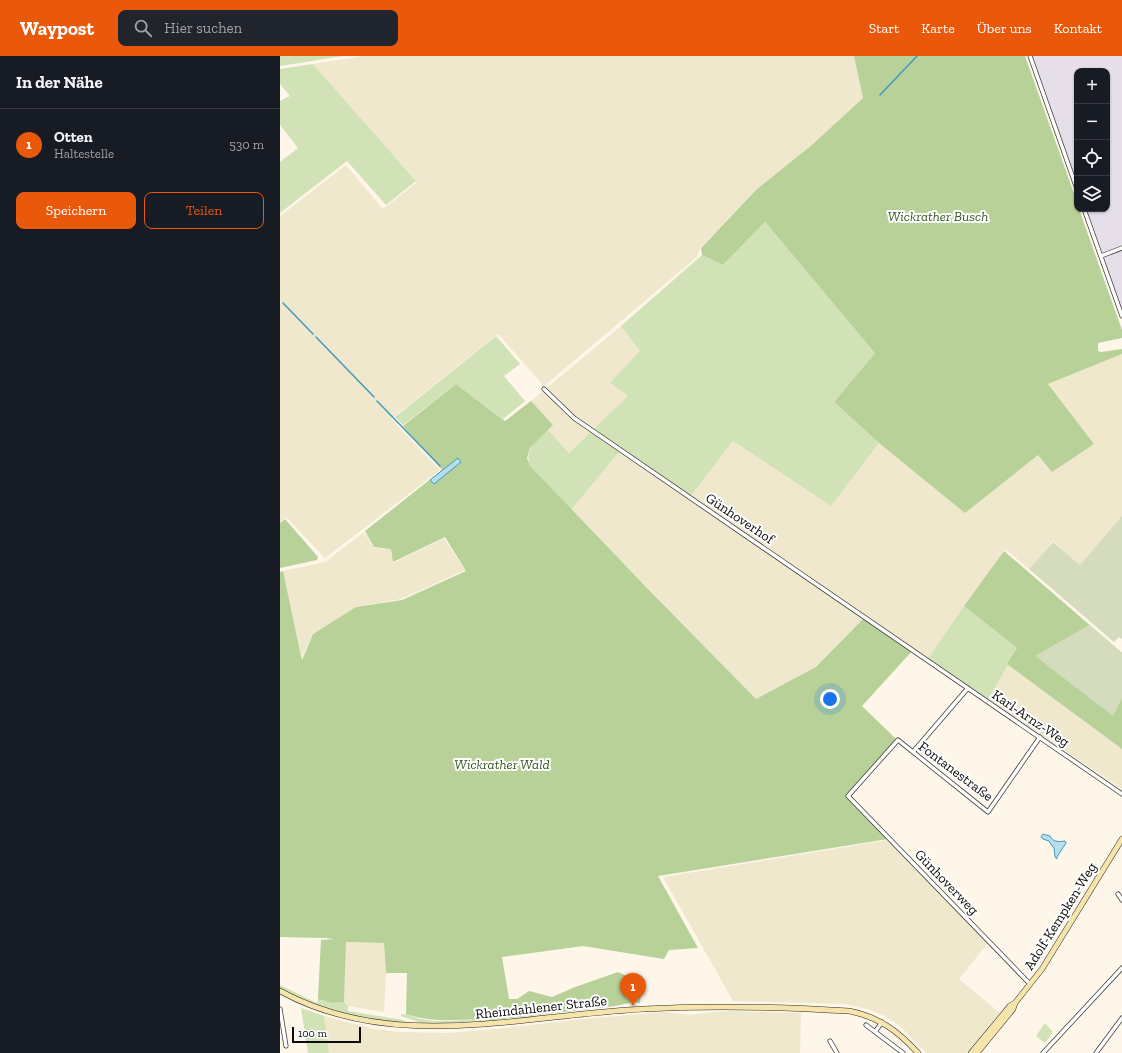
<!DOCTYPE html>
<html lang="de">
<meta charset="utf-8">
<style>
body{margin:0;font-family:"Zilla Slab",serif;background:#20242c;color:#f1f3f6}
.controls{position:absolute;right:12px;top:12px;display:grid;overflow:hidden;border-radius:8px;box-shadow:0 1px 3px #0004}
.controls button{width:36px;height:36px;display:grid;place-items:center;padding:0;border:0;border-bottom:1px solid #363941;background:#171b24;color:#f1f3f6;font:20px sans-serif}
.scale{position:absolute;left:12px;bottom:10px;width:69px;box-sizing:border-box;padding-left:4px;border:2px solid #0a0a0a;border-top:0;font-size:11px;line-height:14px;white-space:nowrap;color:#0a0a0a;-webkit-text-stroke:3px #fff;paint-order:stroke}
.you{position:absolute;left:550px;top:643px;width:14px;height:14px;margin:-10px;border:3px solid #fff;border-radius:50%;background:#1a73e8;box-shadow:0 0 0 6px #1a73e833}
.badge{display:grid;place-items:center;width:26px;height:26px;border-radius:50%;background:#ea580c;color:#fff;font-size:13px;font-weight:700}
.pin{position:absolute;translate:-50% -33px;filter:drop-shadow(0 1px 2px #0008)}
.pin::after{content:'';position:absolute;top:21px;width:14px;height:12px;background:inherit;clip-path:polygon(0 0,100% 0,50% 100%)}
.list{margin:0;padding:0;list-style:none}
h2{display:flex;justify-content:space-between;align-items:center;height:52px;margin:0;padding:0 16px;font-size:17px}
h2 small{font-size:13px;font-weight:400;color:#9ea1a6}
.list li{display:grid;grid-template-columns:26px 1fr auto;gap:12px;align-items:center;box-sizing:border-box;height:72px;padding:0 16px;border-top:1px solid #363941}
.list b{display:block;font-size:15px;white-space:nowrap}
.list p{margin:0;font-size:13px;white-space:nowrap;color:#9ea1a6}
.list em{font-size:13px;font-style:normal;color:#9ea1a6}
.actions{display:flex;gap:8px;padding:12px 16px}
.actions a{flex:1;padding:9px 0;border:1px solid #ea580c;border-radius:8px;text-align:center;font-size:14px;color:#ea580c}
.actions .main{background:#ea580c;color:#fff}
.icon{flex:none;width:22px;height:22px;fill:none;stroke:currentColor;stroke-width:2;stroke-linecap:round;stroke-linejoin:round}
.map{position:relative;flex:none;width:842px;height:997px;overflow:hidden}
header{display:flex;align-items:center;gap:24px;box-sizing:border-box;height:56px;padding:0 20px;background:#ea580c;color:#fff}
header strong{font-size:19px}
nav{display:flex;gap:22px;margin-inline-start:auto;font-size:14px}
.search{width:280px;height:36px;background:#20242c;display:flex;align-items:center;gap:10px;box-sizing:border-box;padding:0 14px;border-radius:8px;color:#9ea1a6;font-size:15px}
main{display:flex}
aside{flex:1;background:#171b24}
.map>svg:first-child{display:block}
.industrial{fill:#e6dee8}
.farmland{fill:#efe8cc}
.green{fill:#d2e2b7}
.forest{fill:#b8d198}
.cemetery{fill:#d5dbbd}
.water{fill:#b3dfee;stroke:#429abd}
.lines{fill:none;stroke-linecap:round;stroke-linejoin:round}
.stream{stroke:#429abd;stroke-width:1.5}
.minor-casing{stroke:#3d3d3d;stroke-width:5}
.secondary-casing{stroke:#2c2c2c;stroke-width:6}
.minor{stroke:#fff;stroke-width:3.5}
.secondary{stroke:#f6e5aa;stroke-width:5}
.labels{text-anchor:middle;stroke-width:4;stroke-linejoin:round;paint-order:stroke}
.park-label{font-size:14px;font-style:italic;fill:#345922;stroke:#fff}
.street-label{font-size:14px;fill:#0a0a0a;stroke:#fff}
</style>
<header>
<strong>Waypost</strong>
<div class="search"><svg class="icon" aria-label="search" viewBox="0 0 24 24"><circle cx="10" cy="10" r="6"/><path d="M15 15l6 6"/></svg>Hier suchen</div>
<nav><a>Start</a><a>Karte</a><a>Über uns</a><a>Kontakt</a></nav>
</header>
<main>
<aside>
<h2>In der Nähe<small></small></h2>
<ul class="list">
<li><span class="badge">1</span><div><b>Otten</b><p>Haltestelle</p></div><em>530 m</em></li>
</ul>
<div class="actions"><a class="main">Speichern</a><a>Teilen</a></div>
</aside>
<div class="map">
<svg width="842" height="997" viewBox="0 0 842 997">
<rect width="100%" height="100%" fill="#fdf6e9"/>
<!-- industrial -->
<path class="industrial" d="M752,0h90v254l-35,-101h20v-138h-30v111z"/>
<!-- farmland -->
<path class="farmland" d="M85,0h489l9,42 -50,46 -56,45 -57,59 -3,9 -153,129 -46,-52 -107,85 49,51 -115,88 -39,-41 -6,5v-218l1,-2 -1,-1v-85l66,-51 37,44 34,-27 -104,-118z
M341,270l20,25 -31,32 19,13 -60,57 -21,-23 5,-5 -22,-24z
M842,298v162l-42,49 -27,-24 -24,28 -24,-20 -78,111 -63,-42 -48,49 -60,32 -185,-189 49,-59 69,47 44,-57 98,65 48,-63 86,69 73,-57 56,-11 -46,-60z
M84,476l10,16 17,1 2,14 51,-25 21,32 -64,29 -45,8 -43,27 -11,23 -19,-86 42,-9z
M727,608l115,85v40l-133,-89z
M608,784l100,103 -29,36 41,34 -34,40h-40l-25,-26 -16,-11 -17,-7 -24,-5 -111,-3 -70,-124z
M66,886l38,1 2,30 -2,39 -36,-6 -4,-4z
M439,955l82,2 -1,40h-471l-5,-37 50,13 26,3 49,1 47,-4 87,-10 80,-7 29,3z"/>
<!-- green -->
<path class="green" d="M0,0h63l-63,10z
M33,8l103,117 -30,24 -39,-44 -67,52v-51l18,-14 -18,-23v-24l10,-5 -10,-12v-15z
M485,166l110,131 -41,49 45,41 -48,63 -98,-65 -43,56 -70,-46 -49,59 -41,-44c-6,-18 6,-24 18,-36l21,23 59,-57 -18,-13 30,-32 -19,-25 81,-71 21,10z
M216,280l24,28 -16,12 21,25 -22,18 -47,-35 -53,41 -8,-8z
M684,550l53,42 -29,52 -61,-40z
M0,929l37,18 1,-4 14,4 12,-1 4,4v5l55,9 11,5 -38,-3 -52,-13 -40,-18 -4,-3z
M21,952l23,8 5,37h-21z
M121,958h5l14,5 15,2h16l34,-3v3l-61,3 -23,-8z
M765,967l8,9 -8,11 -9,-7z"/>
<!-- forest -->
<path class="forest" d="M574,0h171l52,146v7h2l43,121v8l-24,5v8l3,1 21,-3v5l-74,30 46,60 -42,28 -14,-17 -73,58 -86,-70 -45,-41 41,-49 -110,-131 -42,43 -21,-10 -1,-7 56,-59 56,-45 50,-46z
M176,328l49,37 26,-20 22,24 -23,23 -3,10 3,8 118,123 108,110 60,-32 48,-49 49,32 -51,56 34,33 -50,57 42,43 -230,37 40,72 -29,2 -5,9 -81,-13 -81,11 7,42h8l12,-8 23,6 23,-10 43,-15 24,11 -2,20 -6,-1 -19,4 -130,15 -1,-3c-26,2 -52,5 -78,-4l1,-41h-21l-2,-30 -38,-1 -2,60 -12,1 -14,-4 3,-59 13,-1 -7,-1 -47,-1v-365l3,-1 19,89 11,-26 43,-27 46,-7 64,-29 -21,-34 -52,25 -2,-13 -17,-2 -9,-16 77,-61 -39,-44z
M5,463l33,38 -1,3 -37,8v-45z
M724,495l118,102v96l-115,-85 10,-16 -53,-42z"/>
<!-- cemetery -->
<path class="cemetery" d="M842,460v123l-3,-2 -5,5 -85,-73 24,-27 27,23z
M809,569l33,28v45l-9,18 -78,-60z"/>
<!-- water -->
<path class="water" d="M178,402l3,4 -27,22 -4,-4z
M763,778l7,2c3,6 8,6 15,5l1,2 -9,14v2l-2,-2 -1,-9 -2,-2 -3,-5 -6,-2 -2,-2z"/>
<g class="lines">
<!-- stream -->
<path class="stream" d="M600,39l37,-39
M3,247l30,31
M36,281l58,60
M97,345l63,65"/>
<!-- minor casing -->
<g class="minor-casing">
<path id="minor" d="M750,0l47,133
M804,153l38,107
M821,200l21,-8
M264,333l30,29 548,376
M633,696l55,-64
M838,838l4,6
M750,928l-182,-188 50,-56 90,72 52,-75
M0,953l6,37
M586,969l37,28
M595,976l7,-10
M550,985l7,12
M763,997l79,-85
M816,997l26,-35"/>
</g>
<!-- secondary casing -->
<g class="secondary-casing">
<path id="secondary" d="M0,935c113,62 242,24 364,18 68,-4 137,-2 205,2 30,6 49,20 69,42
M691,997l39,-47 5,-3 27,-34 80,-130
M697,997l36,-44 2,-6"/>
</g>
<!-- minor -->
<use href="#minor" class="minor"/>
<!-- secondary -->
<use href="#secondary" class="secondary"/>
</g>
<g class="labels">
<!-- park labels -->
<g class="park-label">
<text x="658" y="165">Wickrather Busch</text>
<text x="222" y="713">Wickrather Wald</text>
</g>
<!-- street labels -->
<g class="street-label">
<text transform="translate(460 462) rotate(34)" y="5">Günhoverhof</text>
<text transform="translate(751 662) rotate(34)" y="5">Karl-Arnz-Weg</text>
<text transform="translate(676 715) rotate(37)" y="5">Fontanestraße</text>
<text transform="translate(667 826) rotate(46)" y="5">Günhoverweg</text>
<text transform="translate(780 860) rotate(-58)" y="5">Adolf-Kempken-Weg</text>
<text transform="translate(261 951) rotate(-6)" y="5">Rheindahlener Straße</text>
</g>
</g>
</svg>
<div class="controls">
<button>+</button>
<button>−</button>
<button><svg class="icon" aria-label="locate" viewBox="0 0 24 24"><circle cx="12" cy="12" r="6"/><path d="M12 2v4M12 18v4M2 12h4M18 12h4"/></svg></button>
<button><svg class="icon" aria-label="layers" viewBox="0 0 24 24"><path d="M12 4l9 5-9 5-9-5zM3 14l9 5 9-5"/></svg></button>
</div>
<div class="scale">100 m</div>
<div class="you"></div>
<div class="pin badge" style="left:353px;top:950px">1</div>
</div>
</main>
